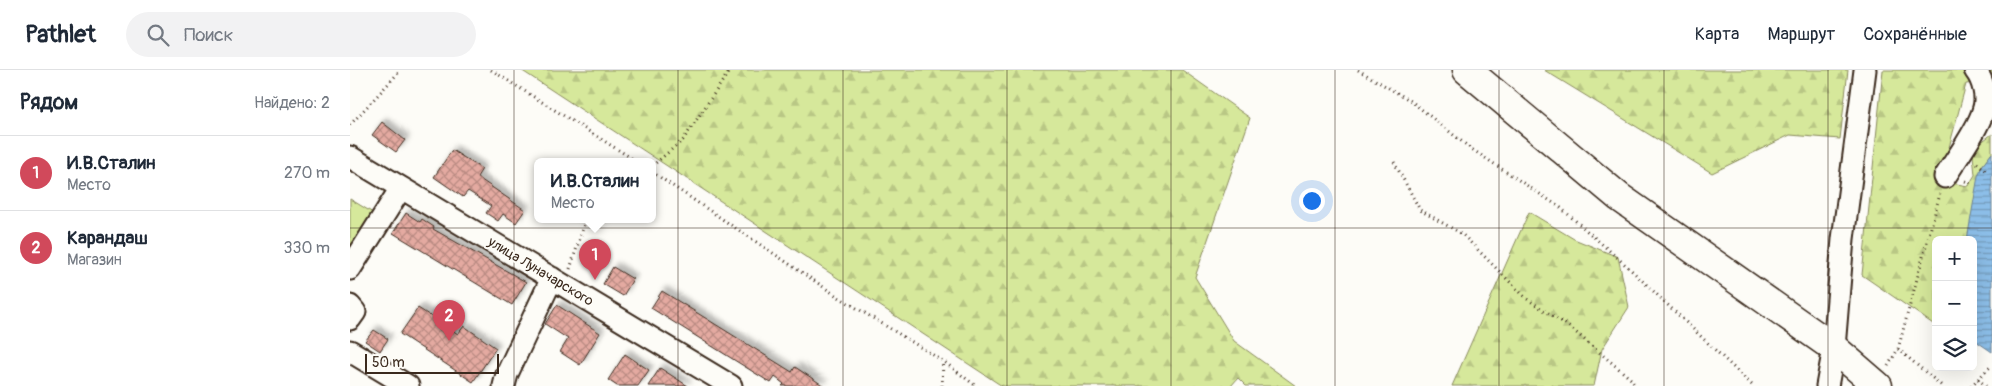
<!DOCTYPE html>
<html lang="ru">
<meta charset="utf-8">
<style>
body{margin:0;font-family:Pangolin,sans-serif;background:#f2f2f3;color:#1f2937}
.controls{position:absolute;right:15px;bottom:15px;display:grid;overflow:hidden;border-radius:8px;box-shadow:0 5px 20px #0002}
.controls button{width:45px;height:45px;display:grid;place-items:center;padding:0;border:0;border-bottom:1px solid #e0e1e3;background:#fff;color:#1f2937;font:25px sans-serif}
.scale{position:absolute;left:15px;bottom:12px;width:134px;box-sizing:border-box;padding-left:5px;border:2px solid #3b2a1e;border-top:0;font-size:14px;line-height:18px;white-space:nowrap;color:#3b2a1e;-webkit-text-stroke:4px #fdfcf7;paint-order:stroke}
.you{position:absolute;left:961px;top:130px;width:18px;height:18px;margin:-12px;border:4px solid #fff;border-radius:50%;background:#1a73e8;box-shadow:0 0 0 8px #1a73e833}
.badge{display:grid;place-items:center;width:32px;height:32px;border-radius:50%;background:#d1495b;color:#fff;font-size:16px;font-weight:700}
.pin{position:absolute;translate:-50% -41px;filter:drop-shadow(0 1px 2px #0008)}
.pin::after{content:'';position:absolute;top:26px;width:18px;height:15px;background:inherit;clip-path:polygon(0 0,100% 0,50% 100%)}
.popup{position:absolute;left:184px;top:88px;width:122px;height:65px;box-sizing:border-box;display:grid;place-content:center;border-radius:8px;background:#fff;filter:drop-shadow(0 1px 4px #0005);font-size:16px;white-space:nowrap;color:#747a83}
.popup b{font-size:19px;color:#1f2937}
.popup::after{content:'';position:absolute;left:50%;top:100%;margin-left:-10px;border:10px solid transparent;border-top-color:#fff}
.list{margin:0;padding:0;list-style:none}
h2{display:flex;justify-content:space-between;align-items:center;height:65px;margin:0;padding:0 20px;font-size:21px}
h2 small{font-size:16px;font-weight:400;color:#747a83}
.list li{display:grid;grid-template-columns:32px 1fr auto;gap:15px;align-items:center;box-sizing:border-box;height:75px;padding:0 20px;border-top:1px solid #e0e1e3}
.list b{display:block;font-size:19px;white-space:nowrap}
.list p{margin:0;font-size:16px;white-space:nowrap;color:#747a83}
.list em{font-size:16px;font-style:normal;color:#747a83}
.icon{flex:none;width:28px;height:28px;fill:none;stroke:currentColor;stroke-width:2;stroke-linecap:round;stroke-linejoin:round}
.map{position:relative;flex:none;width:1642px;height:316px;overflow:hidden}
header{display:flex;align-items:center;gap:30px;box-sizing:border-box;height:70px;padding:0 25px;background:#fff;border-bottom:1px solid #e0e1e3}
header strong{font-size:24px}
nav{display:flex;gap:28px;margin-inline-start:auto;font-size:18px}
.search{width:350px;height:45px;background:#f2f2f3;display:flex;align-items:center;gap:12px;box-sizing:border-box;padding:0 18px;border-radius:28px;color:#747a83;font-size:19px}
main{display:flex}
aside{flex:1;background:#fff}
.map>svg:first-child{display:block}
.forest{fill:url(#forest-firs);stroke:#88895c}
.garden{fill:#d6e89b;stroke:#88895c}
.water{fill:url(#water-rules);stroke:#6c8397}
.building{fill:url(#building-cross-hatch);stroke:#3b2a1e;filter:url(#shadow)}
.lines{fill:none;stroke-linecap:round;stroke-linejoin:round}
.minor-casing{stroke:#3b2a1e;stroke-width:25}
.major-casing{stroke:#3b2a1e;stroke-width:31}
.path{stroke:#3b2a1e;stroke-width:3;stroke-dasharray:1 4;stroke-linecap:butt}
.minor{stroke:#fdfcf7;stroke-width:21}
.major{stroke:#fdfcf7;stroke-width:28}
.grid{fill:none;stroke:#3b2a1e;stroke-width:1;stroke-opacity:0.55}
.labels{text-anchor:middle;stroke-width:4;stroke-linejoin:round;paint-order:stroke}
.street-label{font-size:14px;fill:#3b2a1e;stroke:#fdfcf7}
</style>
<header>
<strong>Pathlet</strong>
<div class="search"><svg class="icon" aria-label="search" viewBox="0 0 24 24"><circle cx="10" cy="10" r="6"/><path d="M15 15l6 6"/></svg>Поиск</div>
<nav><a>Карта</a><a>Маршрут</a><a>Сохранённые</a></nav>
</header>
<main>
<aside>
<h2>Рядом<small>Найдено: 2</small></h2>
<ul class="list">
<li><span class="badge">1</span><div><b>И.В.Сталин</b><p>Место</p></div><em>270 m</em></li>
<li><span class="badge">2</span><div><b>Карандаш</b><p>Магазин</p></div><em>330 m</em></li>
</ul>
</aside>
<div class="map">
<svg width="1642" height="316" viewBox="0 0 1642 316">
<defs>
<pattern id="forest-firs" width="22" height="20" patternUnits="userSpaceOnUse" patternTransform="scale(1.25)"><rect width="22" height="20" fill="#d6e89b"/><path d="M5 1l3.5 6h-7zM16 11l3.5 6h-7z" fill="#b9c785"/></pattern>
<pattern id="water-rules" width="6" height="5" patternUnits="userSpaceOnUse" patternTransform="scale(1.25)"><rect width="6" height="5" fill="#8cbee8"/><path d="M0 2.5h6" fill="none" stroke="#749bbb"/></pattern>
<pattern id="building-cross-hatch" width="8" height="8" patternUnits="userSpaceOnUse" patternTransform="scale(1.25)"><rect width="8" height="8" fill="#e4aaa1"/><path d="M0 0l8 8M0 8l8-8" fill="none" stroke="#ba8b83"/></pattern>
<filter id="shadow"><feDropShadow dx="4.5" dy="-4.5" stdDeviation="2.5" flood-color="#0004"/></filter>
</defs>
<rect width="100%" height="100%" fill="#fdfcf7"/>
<filter id="ink" filterUnits="userSpaceOnUse"><feTurbulence type="fractalNoise" baseFrequency=".02" numOctaves="2"/><feDisplacementMap in="SourceGraphic" scale="10" xChannelSelector="R" yChannelSelector="G"/><feConvolveMatrix kernelMatrix="1 2 1 2 8 2 1 2 1" color-interpolation-filters="sRGB"/></filter>
<g filter="url(#ink)">
<!-- forest -->
<path class="forest" d="M171,0h661l68,48 -55,159 39,64 62,45h-50l-8,-8 -7,8h-229z
M1194,0h304l-8,69 -50,-4 -78,38z
M1533,0h109v11l-26,3 -26,97 28,5 7,-11 -2,-20 3,-9 16,-12v19l-10,13 -15,74h-31v86l-74,-51z
M1179,142l45,27 44,18 11,50 -27,42 -8,37h-142z"/>
<!-- garden -->
<path class="garden" d="M0,129l23,14 -20,34 -3,-1z"/>
<!-- water -->
<path class="water" d="M1642,83v199l-19,-13v-99h-6l11,-64 4,-10z"/>
<!-- building -->
<path class="building" d="M32,52l23,18 -9,12 -24,-17z
M102,80l30,19 -5,8 48,33 -9,13 -13,-9 -5,7 -12,-8 5,-7 -23,-15 -5,6 -29,-20z
M56,143l14,9 2,-3 12,8 -1,2 93,53 -14,23 -119,-72z
M263,197l20,12 -10,17 -20,-12z
M312,221l130,81 3,-5 29,19h-42l2,-2 -9,-7 -4,6 -120,-75z
M207,235l43,28 -20,32 -20,-13 8,-13 -23,-15z
M68,238l40,26 6,-8 32,22 -23,34 -73,-48z
M24,260l14,9 -8,12 -15,-10z
M275,284l24,16 -11,16h-21l-9,-6z
M310,298l28,18h-40z"/>
<g class="lines">
<!-- minor casing -->
<g class="minor-casing">
<path id="minor" d="M0,87l381,229
M1595,107c11,-18 33,-48 38,-66 5,-13 0,-31 -8,-41
M0,199l51,-81
M0,236l5,6 -5,7
M0,281l58,35
M154,316l3,-12 45,-96
M1477,316l7,-38 9,-109 22,-169"/>
</g>
<!-- major casing -->
<g class="major-casing">
<path id="major" d="M1117,0l152,127 215,151 44,38"/>
</g>
<!-- path -->
<path class="path" d="M141,0l145,91
M1008,0l53,31 59,47 91,60 68,60 124,118
M0,55l51,-55
M1044,92l26,48 42,24 65,65 40,26 64,54 4,7
M1627,93l11,9
M302,96l31,-26 47,-70
M302,102l185,124 106,65 33,25
M1615,111l9,3
M220,199l16,-50
M1548,279l44,37
M1538,296l10,-17 42,-155
M1628,309l8,7
M592,316l1,-25
M1621,316l21,-21"/>
<!-- minor -->
<use href="#minor" class="minor"/>
<!-- major -->
<use href="#major" class="major"/>
</g>
</g>
<!-- grid -->
<path class="grid" d="M164,0v316M328,0v316M493,0v316M657,0v316M821,0v316M985,0v316M1149,0v316M1314,0v316M1478,0v316M0,158h1642"/>
<g class="labels">
<!-- street labels -->
<g class="street-label">
<text transform="translate(191 201) rotate(31)" y="5">улица Луначарского</text>
</g>
</g>
</svg>
<div class="controls">
<button>+</button>
<button>−</button>
<button><svg class="icon" aria-label="layers" viewBox="0 0 24 24"><path d="M12 4l9 5-9 5-9-5zM3 14l9 5 9-5"/></svg></button>
</div>
<div class="scale">50 m</div>
<div class="you"></div>
<div class="pin badge" style="left:245px;top:210px">1</div>
<div class="popup"><b>И.В.Сталин</b>Место</div>
<div class="pin badge" style="left:99px;top:271px">2</div>
</div>
</main>
